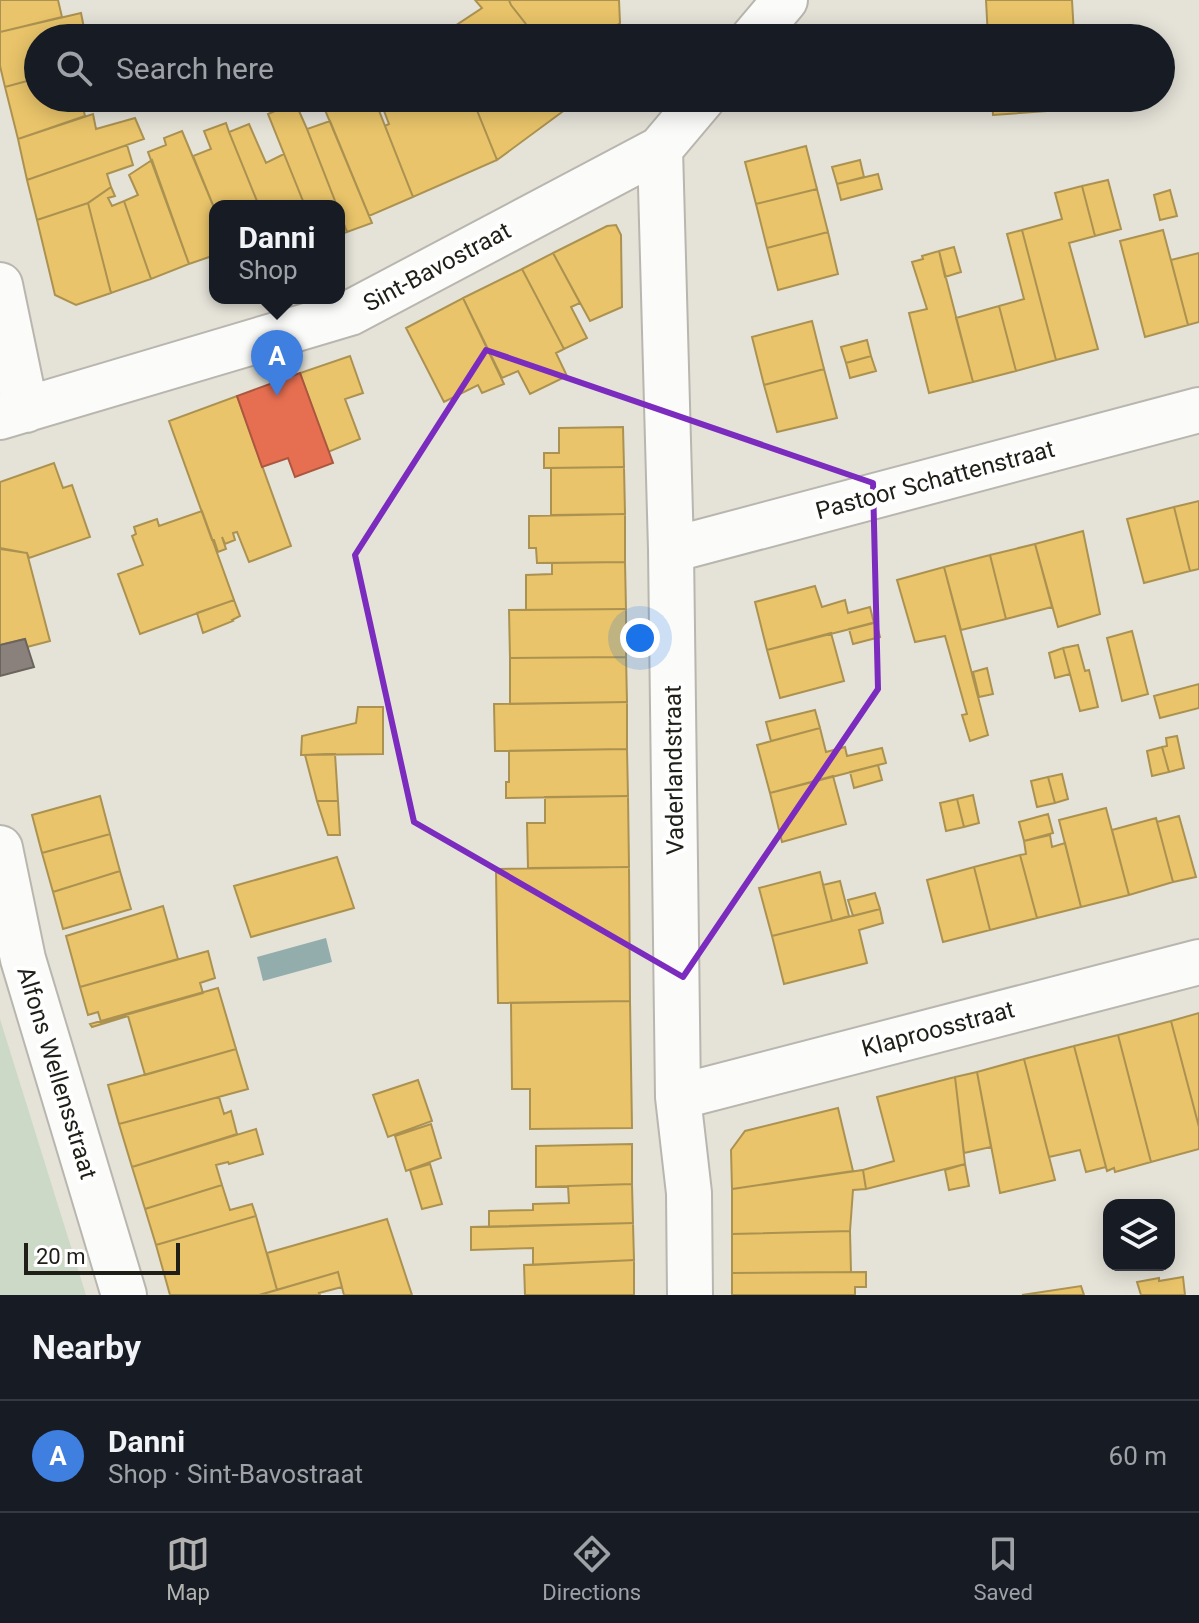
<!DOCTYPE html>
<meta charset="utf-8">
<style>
body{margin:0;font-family:Roboto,sans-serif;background:#242831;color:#f1f3f6}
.controls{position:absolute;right:24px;bottom:24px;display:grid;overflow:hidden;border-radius:16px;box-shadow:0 4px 20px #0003}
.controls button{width:72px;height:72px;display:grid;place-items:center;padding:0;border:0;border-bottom:2px solid #363941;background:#171b24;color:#f1f3f6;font:40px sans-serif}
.scale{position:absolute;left:24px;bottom:20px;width:156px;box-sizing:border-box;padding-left:8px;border:4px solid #1f1e17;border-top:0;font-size:22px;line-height:28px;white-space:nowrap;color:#1f1e17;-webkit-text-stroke:6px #fff;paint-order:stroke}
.you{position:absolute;left:640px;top:638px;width:28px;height:28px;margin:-20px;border:6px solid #fff;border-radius:50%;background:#1a73e8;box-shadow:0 0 0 12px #1a73e833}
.badge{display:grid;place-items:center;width:52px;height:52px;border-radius:50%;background:#b2b2b0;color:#fff;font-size:26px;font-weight:700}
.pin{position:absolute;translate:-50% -66px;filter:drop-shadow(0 2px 4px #0008)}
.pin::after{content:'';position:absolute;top:42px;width:28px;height:24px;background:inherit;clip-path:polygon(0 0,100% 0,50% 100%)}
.popup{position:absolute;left:209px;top:200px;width:136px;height:104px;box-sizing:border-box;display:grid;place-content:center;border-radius:16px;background:#171b24;filter:drop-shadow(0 2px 6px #0005);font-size:26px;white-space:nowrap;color:#9ea1a6}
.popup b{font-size:30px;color:#f1f3f6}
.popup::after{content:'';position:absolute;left:50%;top:100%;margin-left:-16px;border:16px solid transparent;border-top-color:#171b24}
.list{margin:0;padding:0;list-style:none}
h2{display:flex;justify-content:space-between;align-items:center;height:104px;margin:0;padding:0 32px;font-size:34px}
h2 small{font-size:26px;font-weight:400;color:#9ea1a6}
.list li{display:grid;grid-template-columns:52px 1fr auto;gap:24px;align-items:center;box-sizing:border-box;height:112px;padding:0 32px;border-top:2px solid #363941}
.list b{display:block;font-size:30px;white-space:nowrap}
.list p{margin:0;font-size:26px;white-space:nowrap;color:#9ea1a6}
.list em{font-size:26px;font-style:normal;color:#9ea1a6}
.icon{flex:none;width:44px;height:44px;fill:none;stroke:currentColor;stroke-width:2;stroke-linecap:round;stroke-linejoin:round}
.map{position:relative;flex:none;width:1199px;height:1295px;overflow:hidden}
.search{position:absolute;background:#171b24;box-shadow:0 4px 20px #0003;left:24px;right:24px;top:24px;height:88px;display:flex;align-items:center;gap:20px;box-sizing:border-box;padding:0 28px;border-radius:44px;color:#9ea1a6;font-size:30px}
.sheet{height:216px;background:#171b24}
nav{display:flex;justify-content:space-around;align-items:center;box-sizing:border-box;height:112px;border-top:2px solid #363941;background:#171b24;font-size:22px;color:#9ea1a6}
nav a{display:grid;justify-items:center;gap:4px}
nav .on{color:#b2b2b0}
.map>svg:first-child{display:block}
.green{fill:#ccd9c6}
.water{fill:#93adac}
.homes{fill:#e9c46a;stroke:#ac9251;stroke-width:2}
.shops{fill:#e76f51;stroke:#ab5740;stroke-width:2}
.industry{fill:#8a817c;stroke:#6a635e;stroke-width:2}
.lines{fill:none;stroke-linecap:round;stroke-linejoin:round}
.street-casing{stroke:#b8b6ae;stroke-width:48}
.street{stroke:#fbfbf9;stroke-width:44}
.marked{fill:none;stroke:#7b2cbf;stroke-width:6;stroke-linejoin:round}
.labels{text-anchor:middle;stroke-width:8;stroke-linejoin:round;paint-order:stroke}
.street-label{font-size:24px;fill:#1f1e17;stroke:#fff}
</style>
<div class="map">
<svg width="1199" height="1295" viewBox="0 0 1199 1295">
<rect width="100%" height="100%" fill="#e5e3d8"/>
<!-- green -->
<path class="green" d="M0,1019l86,276h-86z"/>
<!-- water -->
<path class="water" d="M326,938l6,24 -69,19 -6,-24z"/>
<!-- homes -->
<path class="homes" d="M0,0h58l4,17 -62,15z
M475,0h34l2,5 26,33h-77l-5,-12 27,-18z
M509,0h110l1,23 -20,15h-63l-26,-33z
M986,0h86l2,35h-5l1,3h-82z
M81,13l5,25h-48v40l-33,9 -5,-21v-34z
M38,78v20h43l4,18 -67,23 -13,-52z
M320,98h54l39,99 -44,19z
M394,98h78l25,62 -84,37 -28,-71 4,-2 -8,-21z
M472,98h109l-84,62z
M992,98h81l1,11 -81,6z
M295,102l12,27 30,77h-32l-37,-92z
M93,114l3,15 39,-11 9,21 -117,41 -9,-41z
M330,121l42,102 -25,9 -8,-21v-5h-2l-30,-77z
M226,123l3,9 30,74h-44v4l-22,-54 18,-7 -7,-18z
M249,124l17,39 18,-9 21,52h-46l-30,-74z
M182,131l33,79v45l-26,9 -41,-112 18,-7 -2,-7z
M127,145l6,20 -26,9 4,13 -23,16 -51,17 -10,-40z
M806,146l11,43 -61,15 -11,-42z
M152,160l37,104 -38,15 -27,-78 14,-6 -9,-20z
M860,160l4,17 -27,7 -5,-17z
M878,174l4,15 -41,11 -4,-16z
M1108,180l13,49 -26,7 -13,-50z
M1082,186l13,50 -26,7 29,106 -42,11 -34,-130 40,-11 -7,-26z
M111,187l4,9 -7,2 4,8 12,-5 27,78 -40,14 -23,-90z
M817,189l11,43 -61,16 -11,-44z
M1170,190l7,26 -17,4 -6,-25z
M88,203l23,90 -35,12 -21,-10 -18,-75z
M339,211l8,21 -8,3z
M616,225l5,10 1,72 -32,14 -37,-68 54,-27z
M1022,230l34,130 -40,11 -17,-65 25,-7 -17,-65z
M1163,230l25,95 -43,12 -25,-96z
M828,232l10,42 -60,16 -11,-42z
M954,247l7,25 -16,5 -6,-26z
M939,251l34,131 -44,11 -20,-80 18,-4 -15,-47 11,-3 -1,-3z
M553,253l27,50 -9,4 16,31 -23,11 -42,-80z
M1199,253v69l-11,3 -17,-65z
M522,269l42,80 -8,4 11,23 -37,18 -12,-23 -16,7 -39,-80z
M463,298l41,86 -22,9 -4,-8 -34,17 -38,-74z
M999,306l17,65 -43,11 -17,-64z
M812,321l12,48 -60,16 -12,-48z
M867,340l4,16 -25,7 -5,-16z
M350,356l13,37 -18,6 15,40 -32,13 -28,-79z
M871,356l5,15 -26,7 -4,-15z
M824,369l13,49 -60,14 -13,-47z
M237,396l54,150 -42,16 -12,-30 -4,1 2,7 -10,4 -3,-7 4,12 -8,3 -4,-12h-2l-43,-119z
M623,427l1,40 -80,1v-15h15v-25z
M54,463l9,25 9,-3 18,52 -61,21 -2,-5 -27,-4v-67z
M624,467l1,47 -74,1v-47z
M1199,501v68l-9,2 -16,-64z
M1174,507l16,64 -46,12 -17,-64z
M202,511l32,89 -94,34 -22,-60 25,-9 -11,-29 4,-2 -2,-7 23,-8 2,7z
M625,514v48l-88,1 -1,-15h-7v-32z
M1083,531l17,83 -42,13 -23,-83z
M1035,544l17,63 -46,12 -16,-64z
M0,548l27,5 23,88 -23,6 -2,-8 -25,6z
M990,555l16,64 -45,11 -17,-63z
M625,562l1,47 -100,1v-35l26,-1v-11z
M944,567l44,168 -18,6 -8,-26 5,-1 -22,-78 -30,6 -18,-62z
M815,586l7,21 23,-7 3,13 22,-6 4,16 -107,27 -12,-48z
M234,600l6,16 -8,4 1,1 -30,12 -6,-20z
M626,609v48l-116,1 -1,-48z
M876,622l4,15 -27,7 -4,-15z
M1132,631l16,63 -26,7 -15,-63z
M831,633l13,48 -64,17 -13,-48z
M1078,645l7,26 4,-1 9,37 -18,4 -17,-63z
M1063,648l7,26 -15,4 -6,-25z
M626,657l1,45 -117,2v-46z
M987,668l6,26 -14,3 -6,-25z
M1199,684v24l-39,10 -6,-22z
M627,702v47l-132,2 -1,-47z
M358,707h25v47l-82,1 1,-19 54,-13z
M815,710l5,18 -49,13 -5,-19z
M820,728l6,24 19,-5 2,9 35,-8 4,15 -116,30 -13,-48z
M1177,736l7,32 -15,4 -7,-25 5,-1 -1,-8z
M1162,747l7,25 -17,4 -5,-25z
M627,749l1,47 -122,2v-16h3v-31z
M335,754l3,47h-21l-12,-46z
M878,765l4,15 -28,8 -4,-16z
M1062,774l6,25 -13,4 -7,-26z
M833,776l13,48 -64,18 -12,-49z
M1048,777l7,26 -18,4 -6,-26z
M973,795l6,28 -15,4 -7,-28z
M100,796l10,38 -68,19 -10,-38z
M628,796l1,71 -101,1 -1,-45h18v-26z
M957,799l7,28 -18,4 -6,-28z
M317,801h21l2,34h-12z
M1106,808l23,87 -48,12 -22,-87z
M1048,814l5,19 -29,8 -5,-19z
M1179,816l17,61 -23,5 -16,-60z
M1156,818l17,64 -44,13 -17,-65z
M110,834l10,37 -67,21 -11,-39z
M1050,835l2,12 13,-4 16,64 -44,11 -17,-63 6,-1 -2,-13z
M1020,855l17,63 -47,12 -16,-63z
M337,857l17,51 -103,29 -17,-51z
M629,867l1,134 -132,2 -2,-134z
M974,867l16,63 -47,12 -16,-62z
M120,871l11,38 -68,20 -10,-37z
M820,872l12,49 -60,15 -13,-48z
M840,881l9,35 -17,5 -9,-36z
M875,893l5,16 -27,7 -5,-16z
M163,906l15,53 -98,28 -14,-51z
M880,909l3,14 -24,7 8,33 -83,21 -12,-48z
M208,951l7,27 -15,5 3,10 -102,29 -3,-10 -10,3 -8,-28z
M218,988l18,61 -91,26 -17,-59 -36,11 -2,-3z
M630,1001l2,127 -102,1v-40h-18l-1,-86z
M1199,1013v114l-28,-106z
M1171,1021l28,106v22l-48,13 -33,-127z
M1118,1035l33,127 -36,10 -1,-4 -7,3 -33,-125z
M1074,1046l32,121 -20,5 -6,-22 -31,7 -25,-98z
M236,1049l12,40 -129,35 -11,-39z
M1024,1059l31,121 -55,13 -23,-121z
M977,1072l14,75 -27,6 -9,-76z
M955,1077l10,87 -99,25 -3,-19 31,-9 -17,-64z
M418,1080l14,41 -44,16 -15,-42z
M219,1097l5,17 7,-3 6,23 -105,33 -13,-43z
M838,1108l15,63 -121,18 -1,-39 14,-19z
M431,1124l10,34 -35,13 -11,-35z
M256,1129l7,25 -34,10 -1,-2 -12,3 6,20 -77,24 -13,-42z
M632,1144v40l-96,3v-41z
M430,1164l12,40 -20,5 -12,-39z
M965,1164l4,22 -20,4 -4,-20z
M863,1170l3,19 -13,1 -3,41 -118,3v-45z
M632,1184l1,39 -144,4v-16l44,-1v-6l36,-1 -1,-17z
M222,1185l8,25 22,-6 4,12 -100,29 -11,-36z
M256,1216l21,74 -18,5h-89l-14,-50z
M387,1219l25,76h-68l-6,-23 -61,18 -10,-37z
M633,1223l1,37 -101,5v-17l-62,2v-23z
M850,1231l1,41 -119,1v-39z
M634,1260v35h-109l-1,-30z
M338,1272l4,15 -23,6 1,2h-61z
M866,1272v15h-11v8h-123v-22z
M1183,1277l2,18h-44l-4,-13 22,-4v3z
M1081,1286l3,9h-62z"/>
<!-- shops -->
<path class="shops" d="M300,373l33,90 -38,14 -7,-19 -26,9 -25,-71z"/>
<!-- industry -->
<path class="industry" d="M25,639l9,28 -34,9v-31z"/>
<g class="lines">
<!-- street casing -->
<g class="street-casing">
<path id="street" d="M753,38l32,-38
M660,149l11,401 7,547 11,96 1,102
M0,285l26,125
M0,417l350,-104 310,-164 43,-51
M671,550l528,-140
M0,848l23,111 101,336
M678,1097l521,-135"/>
</g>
<!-- street -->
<use href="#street" class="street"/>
</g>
<!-- marked area -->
<path class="marked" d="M486,350l387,133 5,206 -195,288 -269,-155 -59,-267z"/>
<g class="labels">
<!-- street labels -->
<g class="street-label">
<text transform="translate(437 267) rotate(-28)" y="8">Sint-Bavostraat</text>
<text transform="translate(935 480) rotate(-15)" y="8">Pastoor Schattenstraat</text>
<text transform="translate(674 770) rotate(-91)" y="8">Vaderlandstraat</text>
<text transform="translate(938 1029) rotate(-15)" y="8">Klaproosstraat</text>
<text transform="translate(57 1073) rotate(73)" y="8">Alfons Wellensstraat</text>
</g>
</g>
</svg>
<div class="controls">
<button><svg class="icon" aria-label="layers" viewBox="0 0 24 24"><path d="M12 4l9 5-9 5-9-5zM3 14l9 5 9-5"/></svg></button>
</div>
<div class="scale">20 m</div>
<div class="you"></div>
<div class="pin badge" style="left:277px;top:396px;background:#3f7fe0">A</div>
<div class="popup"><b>Danni</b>Shop</div>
<div class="search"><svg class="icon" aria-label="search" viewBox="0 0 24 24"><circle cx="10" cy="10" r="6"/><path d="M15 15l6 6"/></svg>Search here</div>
</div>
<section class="sheet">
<h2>Nearby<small></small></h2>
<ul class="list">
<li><span class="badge" style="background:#3f7fe0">A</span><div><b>Danni</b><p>Shop · Sint-Bavostraat</p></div><em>60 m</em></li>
</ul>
</section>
<nav>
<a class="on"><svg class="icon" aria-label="map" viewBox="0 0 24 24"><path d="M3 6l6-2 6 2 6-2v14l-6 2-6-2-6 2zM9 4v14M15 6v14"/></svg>Map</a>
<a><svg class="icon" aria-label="directions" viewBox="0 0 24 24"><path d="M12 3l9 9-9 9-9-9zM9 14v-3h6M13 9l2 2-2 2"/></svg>Directions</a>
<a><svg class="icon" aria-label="saved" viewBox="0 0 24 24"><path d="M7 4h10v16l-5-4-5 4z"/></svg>Saved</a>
</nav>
